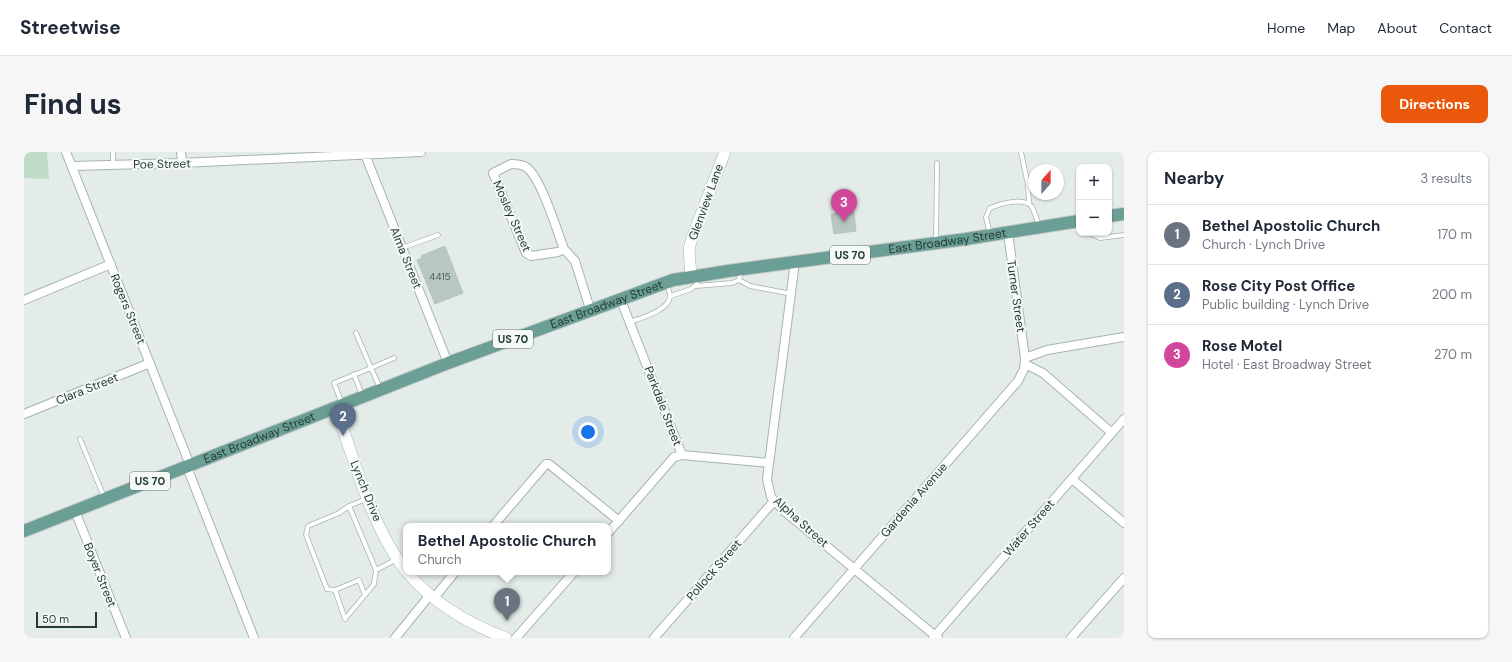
<!DOCTYPE html>
<meta charset="utf-8">
<style>
body{margin:0;font-family:"DM Sans",sans-serif;background:#f6f6f7;color:#1f2937}
.controls{position:absolute;right:12px;top:12px;display:grid;overflow:hidden;border-radius:8px;box-shadow:0 1px 3px #0004}
.controls button{width:36px;height:36px;display:grid;place-items:center;padding:0;border:0;border-bottom:1px solid #e0e1e3;background:#fff;color:#1f2937;font:20px sans-serif}
.compass{position:absolute;left:1004px;top:12px;width:36px;height:36px;border-radius:50%;background:#fff;box-shadow:0 1px 3px #0004;rotate:21deg}
.scale{position:absolute;left:12px;bottom:10px;width:61px;box-sizing:border-box;padding-left:4px;border:2px solid #243c37;border-top:0;font-size:11px;line-height:14px;white-space:nowrap;color:#243c37;-webkit-text-stroke:3px #f4f9f6;paint-order:stroke}
.you{position:absolute;left:564px;top:280px;width:14px;height:14px;margin:-10px;border:3px solid #fff;border-radius:50%;background:#1a73e8;box-shadow:0 0 0 6px #1a73e833}
.badge{display:grid;place-items:center;width:26px;height:26px;border-radius:50%;background:#ea580c;color:#fff;font-size:13px;font-weight:700}
.pin{position:absolute;translate:-50% -33px;filter:drop-shadow(0 1px 2px #0008)}
.pin::after{content:'';position:absolute;top:21px;width:14px;height:12px;background:inherit;clip-path:polygon(0 0,100% 0,50% 100%)}
.popup{position:absolute;left:379px;top:371px;width:208px;height:52px;box-sizing:border-box;display:grid;place-content:center;border-radius:8px;background:#fff;filter:drop-shadow(0 1px 3px #0005);font-size:13px;white-space:nowrap;color:#747a83}
.popup b{font-size:15px;color:#1f2937}
.popup::after{content:'';position:absolute;left:50%;top:100%;margin-left:-8px;border:8px solid transparent;border-top-color:#fff}
.list{margin:0;padding:0;list-style:none}
h2{display:flex;justify-content:space-between;align-items:center;height:52px;margin:0;padding:0 16px;font-size:17px}
h2 small{font-size:13px;font-weight:400;color:#747a83}
.list li{display:grid;grid-template-columns:26px 1fr auto;gap:12px;align-items:center;box-sizing:border-box;height:60px;padding:0 16px;border-top:1px solid #e0e1e3}
.list b{display:block;font-size:15px;white-space:nowrap}
.list p{margin:0;font-size:13px;white-space:nowrap;color:#747a83}
.list em{font-size:13px;font-style:normal;color:#747a83}
.map{position:relative;flex:none;width:1100px;height:486px;overflow:hidden;border-radius:8px}
header{display:flex;align-items:center;gap:24px;box-sizing:border-box;height:56px;padding:0 20px;background:#fff;border-bottom:1px solid #e0e1e3}
header strong{font-size:19px}
nav{display:flex;gap:22px;margin-inline-start:auto;font-size:14px}
.intro{display:flex;align-items:center;justify-content:space-between;box-sizing:border-box;height:96px;padding:0 24px}
h1{margin:0;font-size:28px}
.button{padding:10px 18px;border-radius:8px;background:#ea580c;color:#fff;font-size:14px;font-weight:700}
main{display:flex;gap:24px;padding:0 24px}
aside{flex:1;background:#fff;border-radius:8px;box-shadow:0 1px 3px #0004}
.map>svg:first-child{display:block}
.green{fill:#bedcc8}
.building{fill:#b9c7c2;stroke:#b6c5c0}
.lines{fill:none;stroke-linecap:round;stroke-linejoin:round}
.lane-casing{stroke:#a6b4b0;stroke-width:5.5}
.street-casing{stroke:#a6b4b0;stroke-width:10}
.secondary-casing{stroke:#a2b7b1;stroke-width:12}
.primary-casing{stroke:#c2c8c7;stroke-width:14}
.lane{stroke:#fff;stroke-width:4}
.street{stroke:#fff;stroke-width:8}
.secondary{stroke:#fff;stroke-width:11}
.primary{stroke:#6b9e94;stroke-width:12}
.labels{text-anchor:middle;stroke-width:4;stroke-linejoin:round;paint-order:stroke}
.number-label{font-size:10px;fill:#495f5a}
.shield{fill:#f4f9f6;stroke:#627570;stroke-width:1}
.shield-label{font-size:11px;font-weight:bold;fill:#243c37}
.street-label{font-size:12px;fill:#243c37;stroke:#f4f9f6}
</style>
<header>
<strong>Streetwise</strong>
<nav><a>Home</a><a>Map</a><a>About</a><a>Contact</a></nav>
</header>
<div class="intro"><h1>Find us</h1><a class="button">Directions</a></div>
<main>
<div class="map">
<svg width="1100" height="486" viewBox="0 0 1100 486">
<rect width="100%" height="100%" fill="#e3ece9"/>
<!-- green -->
<path class="green" d="M0,0h23l2,27 -25,-1z"/>
<!-- building -->
<path class="building" d="M830,60l2,19 -22,3 -3,-20z
M421,94l18,47 -28,11 -18,-44 5,-2 -1,-2z"/>
<g class="lines">
<!-- lane casing -->
<g class="lane-casing">
<path id="lane" d="M89,0v13
M997,0l7,33 1,19
M1066,81l10,5 24,-3
M966,82l-4,-17 4,-9c10,-4 35,-12 42,-1 3,6 5,13 7,19
M912,90l1,-79
M378,96l36,-13
M715,128l11,6 42,8
M672,134l36,-3 7,-3 2,-10
M647,144l20,-7 6,-5
M606,170c11,-4 40,-12 40,-26 0,-3 -2,-8 -3,-12
M332,181l15,35 23,-10
M330,222l8,21
M318,252l-8,-21 37,-15 9,20
M56,287l24,58
M325,354l27,64 -2,14 -29,35 -10,-29 24,-10 6,15
M352,418l21,-11
M311,438l-8,-1 -21,-54 2,-9 31,-13 10,-7 17,-7"/>
</g>
<!-- street casing -->
<g class="street-casing">
<path id="street" d="M42,0l124,313
M157,0l1,11
M340,0l84,211
M487,12c5,0 10,0 15,3 15,10 31,64 38,82l-6,3 -27,4 -5,-3 -33,-80z
M48,14l110,-3 239,-11
M540,97l11,12 15,48
M771,110l-28,217 4,18 13,14 154,127
M596,146l62,157 87,8
M0,148l87,-36
M1001,206l22,-8 77,-13
M1001,212l18,9 69,60
M0,262l126,-51
M163,315l67,171
M1048,327l52,44
M51,359l51,127
M469,374l53,-62h3l70,57
M584,381l66,-76 8,-2
M410,446l21,-26
M371,486l35,-43
M492,486l58,-66
M630,486l120,-137
M770,486l224,-257 6,-12 1,-11 -17,-125
M909,486l191,-219
M1047,486l53,-60"/>
</g>
<!-- secondary casing -->
<g class="secondary-casing">
<path id="secondary" d="M667,125l-2,-28 3,-11 33,-86
M312,255c17,51 36,121 70,164
M383,420c25,30 62,52 99,66"/>
</g>
<!-- primary casing -->
<g class="primary-casing">
<g id="primary">
<path d="M1085,64l15,-2"/>
<path id="s1" d="M0,379l424,-168 225,-83 55,-9 238,-32 113,-18"/>
</g>
</g>
<!-- lane -->
<use href="#lane" class="lane"/>
<!-- street -->
<use href="#street" class="street"/>
<!-- secondary -->
<use href="#secondary" class="secondary"/>
<!-- primary -->
<use href="#primary" class="primary"/>
</g>
<g class="labels">
<!-- number labels -->
<g class="number-label">
<text x="416" y="128">4415</text>
</g>
<!-- shield labels -->
<g class="shield">
<rect x="806" y="94" width="40" height="18" rx="3"/>
<rect x="469" y="178" width="40" height="18" rx="3"/>
<rect x="106" y="320" width="40" height="18" rx="3"/>
</g>
<g class="shield-label">
<text x="826" y="107">US 70</text>
<text x="489" y="191">US 70</text>
<text x="126" y="333">US 70</text>
</g>
<!-- street labels -->
<g class="street-label">
<text transform="translate(138 12) rotate(-1)" y="4">Poe Street</text>
<text transform="translate(682 50) rotate(-70)" y="4">Glenview Lane</text>
<text transform="translate(488 64) rotate(66)" y="4">Mosley Street</text>
<text dy="4" stroke="none"><textPath href="#s1" startOffset="973">East Broadway Street</textPath></text>
<text transform="translate(382 106) rotate(68)" y="4">Alma Street</text>
<text transform="translate(992 144) rotate(82)" y="4">Turner Street</text>
<text dy="4" stroke="none"><textPath href="#s1" startOffset="625">East Broadway Street</textPath></text>
<text transform="translate(104 157) rotate(68)" y="4">Rogers Street</text>
<text transform="translate(63 237) rotate(-22)" y="4">Clara Street</text>
<text transform="translate(639 254) rotate(69)" y="4">Parkdale Street</text>
<text dy="4" stroke="none"><textPath href="#s1" startOffset="253">East Broadway Street</textPath></text>
<text transform="translate(342 339) rotate(68)" y="4">Lynch Drive</text>
<text transform="translate(890 348) rotate(-49)" y="4">Gardenia Avenue</text>
<text transform="translate(777 370) rotate(42)" y="4">Alpha Street</text>
<text transform="translate(1005 376) rotate(-49)" y="4">Water Street</text>
<text transform="translate(690 418) rotate(-49)" y="4">Pollock Street</text>
<text transform="translate(76 423) rotate(68)" y="4">Boyer Street</text>
</g>
</g>
</svg>
<div class="controls">
<button>+</button>
<button>−</button>
</div>
<svg class="compass" viewBox="-18 -18 36 36"><path d="M0-13l5 13h-10z" fill="#e53935"/><path d="M0 13l5-13h-10z" fill="#747a83"/></svg>
<div class="scale">50 m</div>
<div class="you"></div>
<div class="pin badge" style="left:483px;top:469px;background:#6b7280">1</div>
<div class="popup"><b>Bethel Apostolic Church</b>Church</div>
<div class="pin badge" style="left:319px;top:284px;background:#5c6f8a">2</div>
<div class="pin badge" style="left:820px;top:70px;background:#d1479c">3</div>
</div>
<aside>
<h2>Nearby<small>3 results</small></h2>
<ul class="list">
<li><span class="badge" style="background:#6b7280">1</span><div><b>Bethel Apostolic Church</b><p>Church · Lynch Drive</p></div><em>170 m</em></li>
<li><span class="badge" style="background:#5c6f8a">2</span><div><b>Rose City Post Office</b><p>Public building · Lynch Drive</p></div><em>200 m</em></li>
<li><span class="badge" style="background:#d1479c">3</span><div><b>Rose Motel</b><p>Hotel · East Broadway Street</p></div><em>270 m</em></li>
</ul>
</aside>
</main>
